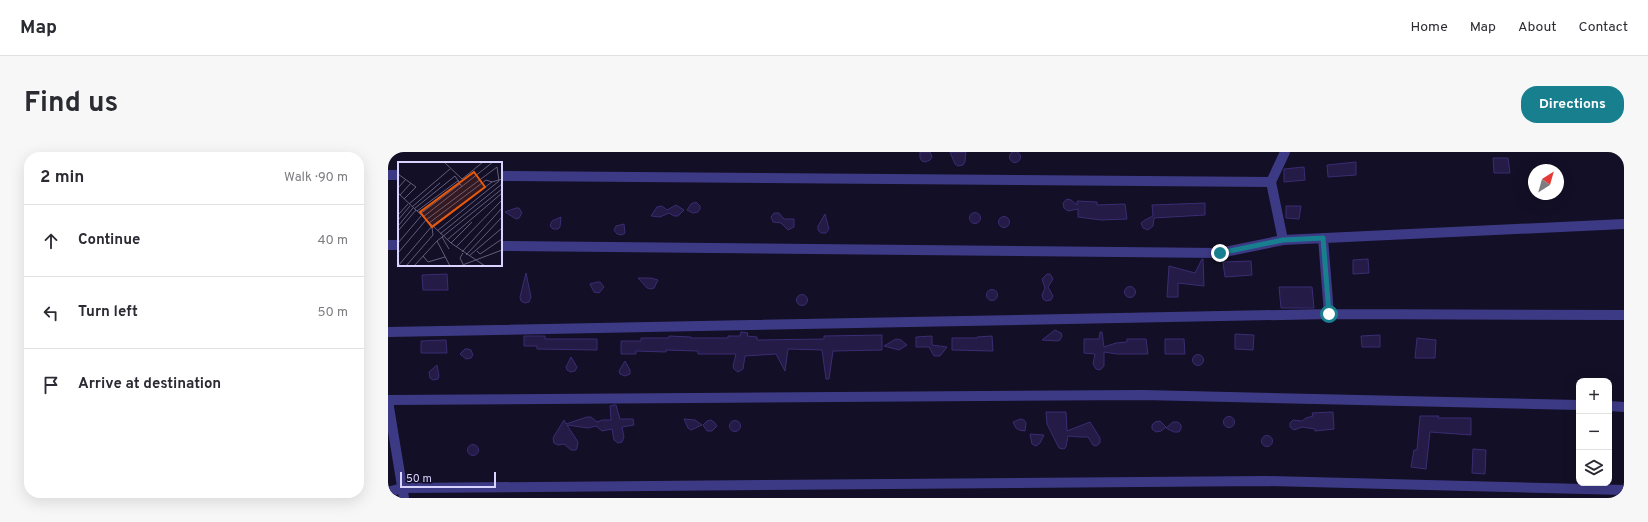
<!DOCTYPE html>
<meta charset="utf-8">
<style>
body{margin:0;font-family:Overpass,sans-serif;background:#f7f7f7;color:#2b2b33}
.controls{position:absolute;right:12px;bottom:12px;display:grid;overflow:hidden;border-radius:8px;box-shadow:0 4px 16px #0002}
.controls button{width:36px;height:36px;display:grid;place-items:center;padding:0;border:0;border-bottom:1px solid #e1e1e2;background:#fff;color:#2b2b33;font:20px sans-serif}
.compass{position:absolute;left:1140px;top:12px;width:36px;height:36px;border-radius:50%;background:#fff;box-shadow:0 4px 16px #0002;rotate:37deg}
.scale{position:absolute;left:12px;bottom:10px;width:96px;box-sizing:border-box;padding-left:4px;border:2px solid #d9d4ff;border-top:0;font-size:11px;line-height:14px;white-space:nowrap;color:#d9d4ff;-webkit-text-stroke:3px #130f26;paint-order:stroke}
.stop{position:absolute;width:12px;height:12px;margin:-9px;border:3px solid #187f8f;border-radius:50%;background:#fff}
.stop.end{background:#187f8f;border-color:#fff;box-shadow:0 1px 4px #0008}
.list{margin:0;padding:0;list-style:none}
h2{display:flex;justify-content:space-between;align-items:center;height:52px;margin:0;padding:0 16px;font-size:17px}
h2 small{font-size:13px;font-weight:400;color:#7c7c81}
.list li{display:grid;grid-template-columns:26px 1fr auto;gap:12px;align-items:center;box-sizing:border-box;height:72px;padding:0 16px;border-top:1px solid #e1e1e2}
.list b{display:block;font-size:15px;white-space:nowrap}
.list em{font-size:13px;font-style:normal;color:#7c7c81}
.icon{flex:none;width:22px;height:22px;fill:none;stroke:currentColor;stroke-width:2;stroke-linecap:round;stroke-linejoin:round}
.map{position:relative;flex:none;width:1236px;height:346px;overflow:hidden;border-radius:16px}
header{display:flex;align-items:center;gap:24px;box-sizing:border-box;height:56px;padding:0 20px;background:#fff;border-bottom:1px solid #e1e1e2}
header strong{font-size:19px}
nav{display:flex;gap:22px;margin-inline-start:auto;font-size:14px}
.intro{display:flex;align-items:center;justify-content:space-between;box-sizing:border-box;height:96px;padding:0 24px}
h1{margin:0;font-size:28px}
.button{padding:10px 18px;border-radius:16px;background:#187f8f;color:#fff;font-size:14px;font-weight:700}
main{display:flex;gap:24px;padding:0 24px}
aside{flex:1;background:#fff;border-radius:16px;box-shadow:0 4px 16px #0002}
.map>svg:first-child{display:block}
.building{fill:#241b47;stroke:#3b2d73}
.lines{fill:none;stroke-linecap:round;stroke-linejoin:round}
.minor{stroke:#3d3a85;stroke-width:10}
.route{stroke:#187f8f;stroke-width:5}
.inset-road{fill:none;stroke:#625e7d;stroke-width:1}
.view{fill:#e8590c;fill-opacity:0.15;stroke:#e8590c;stroke-width:2}
.inset-edge{fill:none;stroke:#d9d4ff;stroke-width:2}
</style>
<header>
<strong>Map</strong>
<nav><a>Home</a><a>Map</a><a>About</a><a>Contact</a></nav>
</header>
<div class="intro"><h1>Find us</h1><a class="button">Directions</a></div>
<main>
<aside>
<h2>2 min<small>Walk · 90 m</small></h2>
<ul class="list">
<li><svg class="icon" aria-label="ahead" viewBox="0 0 24 24"><path d="M12 20V5M6 11l6-6 6 6"/></svg><div><b>Continue</b></div><em>40 m</em></li>
<li><svg class="icon" aria-label="left" viewBox="0 0 24 24"><path d="M17 20v-9H6M10 6l-5 5 5 5"/></svg><div><b>Turn left</b></div><em>50 m</em></li>
<li><svg class="icon" aria-label="arrive" viewBox="0 0 24 24"><path d="M6 21V4h12l-3 4 3 4H6"/></svg><div><b>Arrive at destination</b></div></li>
</ul>
</aside>
<div class="map">
<svg width="1236" height="346" viewBox="0 0 1236 346">
<rect width="100%" height="100%" fill="#130f26"/>
<!-- building -->
<path class="building" d="M621.5 5a5.5 5.5 0 1 1 11 0a5.5 5.5 0 1 1-11 0Z
M532,0h10l2,5 -2,3 -5,2 -3,-1 -2,-3z
M562,0h16l-1,10 -2,3 -5,1 -3,-2z
M1105,6h15l2,15h-16z
M968,10v13l-28,2 -1,-12z
M916,15l1,13 -21,2v-13z
M679,47l4,1 6,5v-4l20,1v3l28,-1 2,15 -26,1 -23,-3v-8l-10,2 -4,-3 -1,-5z
M308,50l4,4v3l-2,3 -5,1 -6,-3 4,-6z
M817,51v12l-51,3 -1,8 -5,4 -5,-2 -2,-5 4,-3 8,-4 -1,-11z
M288,53l8,5 -6,6h-4l-5,-3 -9,4 -9,-1 6,-9 5,-1 5,4z
M898,54h15l-2,13 -13,-1z
M128,56h3l3,5 -3,5 -3,1 -11,-7z
M581.5 66a5.5 5.5 0 1 1 11 0a5.5 5.5 0 1 1-11 0Z
M386,61h5l5,6h10v8l-6,3 -7,-7 -8,-1 -2,-5z
M437,62l4,15 -3,4h-5l-3,-3v-4z
M610.5 70a5.5 5.5 0 1 1 11 0a5.5 5.5 0 1 1-11 0Z
M173,65l-1,10 -2,2h-5l-3,-3 2,-5z
M236,72l1,9 -3,2 -5,-1 -3,-4 2,-4z
M814,107h1l1,27 -26,-3v14h-11l2,-31 26,7z
M980,107l1,14 -16,1v-14z
M863,109l1,14 -27,2 -2,-15z
M138,121l5,24 -2,5 -4,1 -4,-2 -1,-4z
M59,122l1,16h-25l-1,-15z
M659,122h3l3,5 -5,8 5,9 -2,4 -5,1 -3,-2 -1,-4 3,-7 -3,-9z
M250,126h13l7,2 -4,8 -3,1 -4,-1z
M209,130h3l4,5 -5,6 -5,-1 -4,-8z
M736.5 140a5.5 5.5 0 1 1 11 0a5.5 5.5 0 1 1-11 0Z
M891,135h33l2,21h-33z
M598.5 143a5.5 5.5 0 1 1 11 0a5.5 5.5 0 1 1-11 0Z
M408.5 148a5.5 5.5 0 1 1 11 0a5.5 5.5 0 1 1-11 0Z
M667,178l6,3 1,3 -2,4 -3,1 -15,-1z
M353,180l7,1 -1,3 10,1v3l67,-1v-3l58,-1v15l-49,1 -4,28h-3l-4,-29 -34,-1 -3,22 -9,-17 -31,2 -2,13 -5,3 -4,-3 -1,-3 3,-12h-38v-3l-32,-1v2l-30,-1v3h-15v-13h20v-3h28v-2l22,1v1h37v-2h12z
M712,180h2l2,15 12,-4 11,-1v-3h19l2,15h-31l-13,-2v14l-4,4 -4,-1 -3,-5 2,-10 -11,-1v-14h15z
M847,182l19,1 -1,15 -18,-1z
M992,183v12h-18l-1,-11z
M136,184h21v3h52v11l-60,-1v-3h-13z
M544,184v9l15,2 -7,9h-6l-5,-9h-13v-10z
M604,184l1,15 -41,-1v-12h25v-1z
M1029,186l19,2 -1,18h-20z
M508,187l5,1 6,5 -8,5 -15,-4z
M777,187h19l1,15h-20z
M58,188l1,13h-26v-12z
M77,197h3l3,1 2,5 -2,3 -5,1 -6,-5z
M804.5 208a5.5 5.5 0 1 1 11 0a5.5 5.5 0 1 1-11 0Z
M183,205l6,10 -2,4 -4,1 -4,-2 -1,-3z
M237,209l5,9v4l-5,2 -5,-2 -1,-3z
M49,213l2,11 -1,3 -5,1 -3,-2 -1,-6z
M226,253h2l4,14h13l1,6 -12,2 2,10 -2,5 -4,1 -4,-3 -2,-11 -10,2 -6,-5 -8,2 -21,-3 11,17 -1,6 -1,2h-5l-7,-6 -6,1 -4,-2 -1,-5 11,-18 2,4 21,-7h4l6,5 5,-2h9l-1,-14z
M658,260h20l1,19 23,-9 10,16v5l-4,3 -3,-1 -5,-8h-8l-12,-1 -2,11 -2,2 -5,-1 -12,-24z
M945,260l1,17 -19,2v-2l-13,-2 -8,3 -4,-3v-4l3,-3 9,1 4,-3 7,-2 -1,-3z
M1032,264h19l-1,2h33v17l-41,-3 -4,37 -15,-2 3,-17h3z
M835.5 270a5.5 5.5 0 1 1 11 0a5.5 5.5 0 1 1-11 0Z
M296,267l11,1 7,5 -11,5 -3,-2z
M632,267l4,1 2,3 -1,8 -6,-1 -3,-2 -3,-6z
M323,268l3,2 3,4 -5,5h-5l-4,-6 4,-4z
M341.5 274a5.5 5.5 0 1 1 11 0a5.5 5.5 0 1 1-11 0Z
M772,269l6,6 -5,4 -5,1 -4,-3v-4l3,-3z
M785,270h5l3,3v4l-2,3h-5l-8,-4z
M642,282l14,1 -4,8 -4,3 -4,-2z
M873.5 289a5.5 5.5 0 1 1 11 0a5.5 5.5 0 1 1-11 0Z
M79.5 298a5.5 5.5 0 1 1 11 0a5.5 5.5 0 1 1-11 0Z
M1085,297l13,1 -1,24 -13,-1z"/>
<g class="lines">
<!-- minor -->
<path class="minor" d="M0,23h11
M113,24l770,6
M935,86l6,76
M895,88l-12,-58 14,-30
M0,93h11
M113,94l719,7 63,-13 341,-16
M0,180l941,-18 295,1
M0,248l755,-5 436,10
M0,249l16,97
M1221,254l15,1
M0,340l14,-4 864,-7 358,9"/>
</g>
<g class="lines">
<!-- route -->
<path class="route" d="M832,101l63,-13 40,-2 6,76"/>
</g>
<!-- overview -->
<g transform="translate(10 10)">
<rect width="104" height="104" fill="#130f26"/>
<path class="inset-road" d="M46,0l18,17 21,-17M0,12l18,13 -12,12M0,26l8,-9M0,31l53,50 34,23M2,33l11,-12M11,42l41,-35M14,45l28,-24M16,47l41,-33 7,11M19,49l42,-31M22,52l40,-30M0,53l10,-11M25,55l70,-55M0,58l12,-14M31,61l57,-43 6,2M0,64l15,-18M0,69l18,-21M42,72l62,-50M44,75l7,12M49,78l55,-47M39,79l13,25M0,81l23,-27M53,81l21,-21M58,85l46,-47M79,89l3,3 22,-15M64,90l40,-44M0,91l28,-33 71,-53 2,14 -62,50M65,91l-3,5 3,6M68,93l36,-38M25,94l5,6 17,-5M71,94l33,-28M0,104l34,-40 60,-44 10,-3M8,104l27,-31 -1,-8M16,104l23,-25 65,-52M62,104l42,-16"/>
<path class="view" d="M76,10l11,15 -53,40 -12,-15z"/>
<rect width="104" height="104" class="inset-edge"/>
</g>
</svg>
<div class="controls">
<button>+</button>
<button>−</button>
<button><svg class="icon" aria-label="layers" viewBox="0 0 24 24"><path d="M12 4l9 5-9 5-9-5zM3 14l9 5 9-5"/></svg></button>
</div>
<svg class="compass" viewBox="-18 -18 36 36"><path d="M0-13l5 13h-10z" fill="#e53935"/><path d="M0 13l5-13h-10z" fill="#7c7c81"/></svg>
<div class="scale">50 m</div>
<div class="stop" style="left:941px;top:162px"></div>
<div class="stop end" style="left:832px;top:101px"></div>
</div>
</main>
